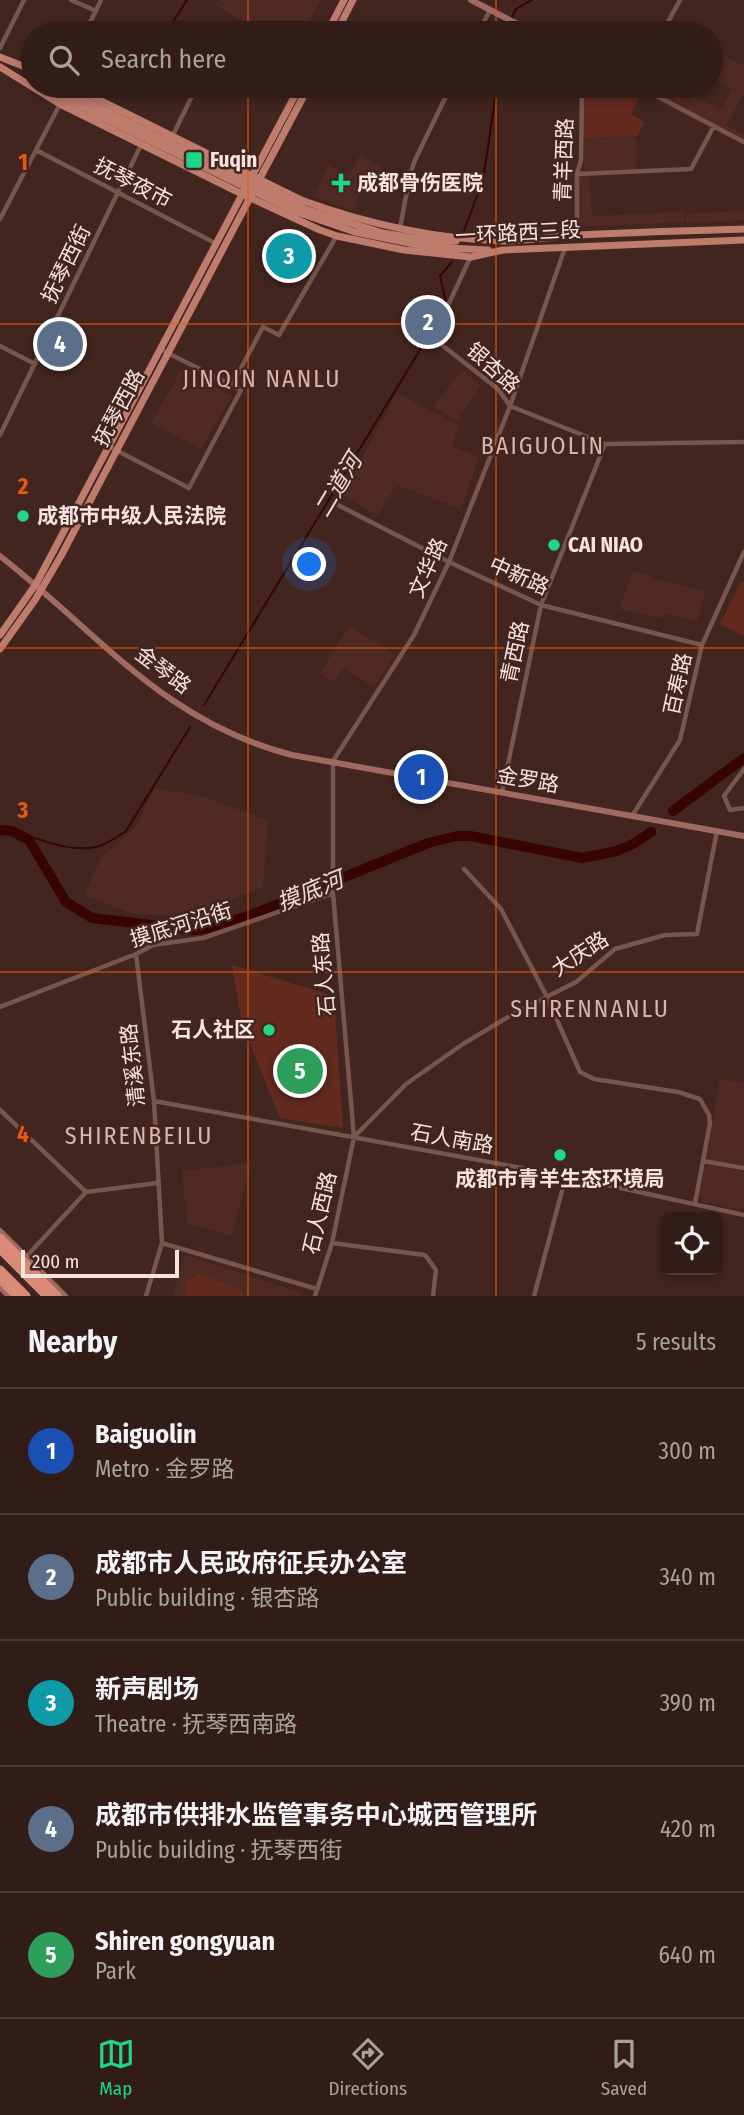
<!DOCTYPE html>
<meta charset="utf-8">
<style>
body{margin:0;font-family:"Fira Sans Condensed","Noto Sans SC",sans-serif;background:#3d2924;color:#f1f3f6}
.controls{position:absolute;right:21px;bottom:21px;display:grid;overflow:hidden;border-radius:10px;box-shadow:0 4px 10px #0003}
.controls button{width:63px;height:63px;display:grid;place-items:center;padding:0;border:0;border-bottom:2px solid #4d3a36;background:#321c17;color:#f1f3f6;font:35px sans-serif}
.scale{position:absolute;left:21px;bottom:18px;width:158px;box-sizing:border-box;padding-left:7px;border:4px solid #f7e3de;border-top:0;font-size:19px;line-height:24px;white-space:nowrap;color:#f7e3de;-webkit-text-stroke:5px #42251f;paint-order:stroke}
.you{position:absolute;left:310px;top:565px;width:24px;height:24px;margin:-18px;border:5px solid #fff;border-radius:50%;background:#1a73e8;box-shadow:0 0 0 10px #1a73e833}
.badge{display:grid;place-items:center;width:46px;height:46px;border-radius:50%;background:#1fd887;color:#fff;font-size:23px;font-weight:700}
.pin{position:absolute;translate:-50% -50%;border:4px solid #fff;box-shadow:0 2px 7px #0006}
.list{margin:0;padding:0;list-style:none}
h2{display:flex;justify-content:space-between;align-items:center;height:91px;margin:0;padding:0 28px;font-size:30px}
h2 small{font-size:23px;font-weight:400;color:#a8a1a1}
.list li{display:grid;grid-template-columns:46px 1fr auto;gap:21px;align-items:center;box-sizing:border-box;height:126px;padding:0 28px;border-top:2px solid #4d3a36}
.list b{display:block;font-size:26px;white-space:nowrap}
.list p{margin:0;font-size:23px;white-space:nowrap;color:#a8a1a1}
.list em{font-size:23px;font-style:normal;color:#a8a1a1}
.icon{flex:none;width:38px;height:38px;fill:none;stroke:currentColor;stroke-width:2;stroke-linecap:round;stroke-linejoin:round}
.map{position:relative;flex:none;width:744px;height:1296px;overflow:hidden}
.search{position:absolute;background:#321c17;box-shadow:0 4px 10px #0003;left:21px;right:21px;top:21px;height:77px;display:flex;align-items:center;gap:18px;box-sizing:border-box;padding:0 24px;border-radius:38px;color:#a8a1a1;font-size:26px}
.sheet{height:721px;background:#321c17}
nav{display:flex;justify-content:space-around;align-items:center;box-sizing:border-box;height:98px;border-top:2px solid #4d3a36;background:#321c17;font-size:19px;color:#a8a1a1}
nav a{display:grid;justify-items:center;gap:4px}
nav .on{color:#1fd887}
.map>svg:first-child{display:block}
.built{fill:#4e2a22}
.green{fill:#632a1e}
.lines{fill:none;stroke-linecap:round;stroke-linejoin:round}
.stream{stroke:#370400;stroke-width:2}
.river{stroke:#370400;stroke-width:10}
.street{stroke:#77564e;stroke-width:4.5}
.secondary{stroke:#9f6b60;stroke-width:6}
.primary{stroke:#be7c6d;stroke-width:7}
.highway{stroke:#da8a79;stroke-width:9}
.primary-bridge{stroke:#be7c6d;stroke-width:7}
.highway-bridge{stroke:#da8a79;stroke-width:9}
.grid{fill:none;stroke:#e8590c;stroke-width:2;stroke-opacity:0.55}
.poi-dot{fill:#1fd887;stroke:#42251f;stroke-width:2.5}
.labels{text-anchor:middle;stroke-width:5;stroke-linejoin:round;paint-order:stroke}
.poi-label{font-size:21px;font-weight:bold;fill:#f7e3de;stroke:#42251f;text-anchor:start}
.street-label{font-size:21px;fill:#f7e3de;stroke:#42251f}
.water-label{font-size:23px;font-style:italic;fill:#f0d9d4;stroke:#42251f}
.quarter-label{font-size:24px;letter-spacing:2px;fill:#dab4ab;stroke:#42251f}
.grid-label{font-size:23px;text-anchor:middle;font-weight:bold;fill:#e8590c;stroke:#42251f;stroke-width:5;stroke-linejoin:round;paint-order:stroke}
</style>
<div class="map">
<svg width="744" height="1296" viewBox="0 0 744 1296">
<rect width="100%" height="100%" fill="#42251f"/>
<!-- built -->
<path class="built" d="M218,0h102l-16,33h-40l-49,-28z
M711,48l33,18v27l-18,32 18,10v11l-107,-56 3,-4h37l44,23 11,-20 -21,-11z
M634,137l3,2 -1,30 -52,2 -1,-33z
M360,155l23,12 -5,10 -11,-2 -8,14 -4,23 -41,-15 14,-32 21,10z
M578,175h12l2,41 92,-4v10l-106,5z
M744,211v9l-58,3v-9z
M182,369l50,27 -31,53 -50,-26z
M462,371l19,14 -24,36 -24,-15z
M397,393l62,32 -7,21 27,11 -18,52 -65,-24 -19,31 -35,-22z
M633,571l20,5v3l53,12 -9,30 -32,-8 -3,5 -43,-9z
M349,626l46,28 -21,33 -31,-19 -9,14 -14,-9z
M155,788l49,9 64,23 -5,67 -73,29 -57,-2 -49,-19 17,-37 36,-33z
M720,1079l24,4v82l-36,-5 -1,-6z
M251,1163l-19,73 -45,-13 -5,-52z
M709,1165l35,6v36l-5,2 -36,-7 -3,-5 4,-27z
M185,1255l117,38 -1,3h-128z"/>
<!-- green -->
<path class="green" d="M583,86h44l14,7 -10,21 13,8 -7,14 -54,2z
M741,581l3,1v54l-24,-12z
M232,965l102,31 9,132 -63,-10 -38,-94z
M199,1274l41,15 4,7h-60l3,-15z"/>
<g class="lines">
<!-- stream -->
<path class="stream" d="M166,33l21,-33
M504,33l12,-24 16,-9
M102,90l8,-4
M464,231l19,-51 14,-94
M446,303l-6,-27 12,-14
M204,705l236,-388
M12,831c26,7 57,22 84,16 10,-2 21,-10 30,-16l64,-104"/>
<!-- river -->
<path class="river" d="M673,811l71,-53
M0,830l12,1 17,9 37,62 26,16 101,12 14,-1 44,-14 177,-72 29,-7h13l112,22 35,-7 18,-8 16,-11"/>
<!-- street -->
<path class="street" d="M71,0l25,11
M85,33l16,-33
M223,33l10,-4 8,4
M478,33l12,-23
M662,33l18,-33
M0,48l24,-48
M638,86l106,56
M173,135l24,-49
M36,150l179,93
M577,174l114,-5 23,-43
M0,219l60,-115
M400,228l10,-53 5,-15 36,-74
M577,234v-60l4,-14 1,-74
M470,258l-37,80 65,51 12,17 95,38 139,-2
M0,346l35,18
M232,385l31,-58 16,8 57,-98
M0,435l141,-290
M112,448l77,40 52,-98 -77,-39
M334,503l115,59 92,43 161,40
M744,769l-20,27 6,14 14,-2
M502,793l39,-188 64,-161
M632,816l48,-76 22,-95 42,-93
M464,869l37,40 45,86 34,77 14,7 84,13 22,7 9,16 1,8 -15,81
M136,954l18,147 8,142 -16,53
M0,1007l136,-53 17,-9 50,-7 130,-45
M154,1101l412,75 178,39
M0,1110l86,82 71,-9
M355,1136l51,-52 57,-40 50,-30 63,-32 39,-33 50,-14 32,-1 20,-103
M703,1161l41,7
M162,1243l155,46
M332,1243l93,12 11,15 -3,26
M25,1258l61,-66
M315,1296l17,-53 22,-106 -21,-244v-132l81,-126 35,-73 61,-156 55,-158
M534,1296l32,-120"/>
<!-- secondary -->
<path class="secondary" d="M471,0l64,33
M0,556c99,77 163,166 292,199l452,81
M0,1231l65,65
M0,1287l9,9"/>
<!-- primary -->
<path class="primary" d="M327,33l17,-33
M336,33l17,-33
M0,57l33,13
M0,67l60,37 182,90 78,36 17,6 67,14 67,7 32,-7 241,-10
M56,86l7,4
M71,86l230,114c66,24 133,39 203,41 25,0 50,-5 75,-6 55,-3 110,-4 165,-6
M251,178l49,-92
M259,180l50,-94
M432,241h24
M429,247l59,3
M0,635l36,-51 208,-393
M0,649l35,-49 26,-44 191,-362"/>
<!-- highway -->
<path class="highway" d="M0,1279l17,17"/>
<!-- primary-bridge -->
<path class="primary-bridge" d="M63,90l242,119 78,24 49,8
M61,97l233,114 61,21 74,15"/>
<!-- highway-bridge -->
<path class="highway-bridge" d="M0,1238l57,58
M0,1249l47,47
M0,1270l26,26"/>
</g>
<!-- grid -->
<path class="grid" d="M248,0v33M496,0v33M248,86v1210M496,86v1210M0,324h744M0,648h744M0,972h744"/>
<!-- markers -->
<g class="poi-dot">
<rect x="185" y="151" width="18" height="18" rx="3.5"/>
<path d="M337.5 172.5h7v7h7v7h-7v7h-7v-7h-7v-7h7z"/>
<circle cx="23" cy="516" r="7"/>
<circle cx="554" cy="545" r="7"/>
<circle cx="269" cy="1030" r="7"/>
<circle cx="560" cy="1155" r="7"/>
</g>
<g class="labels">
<!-- poi labels -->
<g class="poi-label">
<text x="210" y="167">Fuqin</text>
<text x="357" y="190">成都骨伤医院</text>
<text x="37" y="523">成都市中级人民法院</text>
<text x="568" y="552">CAI NIAO</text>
<text x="255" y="1037" text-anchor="end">石人社区</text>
<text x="560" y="1186" text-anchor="middle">成都市青羊生态环境局</text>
</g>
<!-- street labels -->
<g class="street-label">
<text transform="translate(564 160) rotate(-88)" y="7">青羊西路</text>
<text transform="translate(133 183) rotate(27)" y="7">抚琴夜市</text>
<text transform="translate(518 233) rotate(-3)" y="7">一环路西三段</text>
<text transform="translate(66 264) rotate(-64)" y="7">抚琴西街</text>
<text transform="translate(493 368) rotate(42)" y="7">银杏路</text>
<text transform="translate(119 408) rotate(-62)" y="7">抚琴西路</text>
<text transform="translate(428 568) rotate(-66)" y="7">文华路</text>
<text transform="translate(519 576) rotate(24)" y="7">中新路</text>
<text transform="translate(515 652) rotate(-78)" y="7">青西路</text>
<text transform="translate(163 670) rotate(37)" y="7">金琴路</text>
<text transform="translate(678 684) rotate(-78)" y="7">百寿路</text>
<text transform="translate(528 780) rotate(10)" y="7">金罗路</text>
<text transform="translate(181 925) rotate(-17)" y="7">摸底河沿街</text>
<text transform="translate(580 954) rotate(-33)" y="7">大庆路</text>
<text transform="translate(324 974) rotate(-95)" y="7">石人东路</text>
<text transform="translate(133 1065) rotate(-96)" y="7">清溪东路</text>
<text transform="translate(452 1139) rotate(10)" y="7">石人南路</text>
<text transform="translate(320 1213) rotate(-77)" y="7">石人西路</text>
</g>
<!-- water labels -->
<g class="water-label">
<text transform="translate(338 485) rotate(-59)" y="8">二道河</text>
<text transform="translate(310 891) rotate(-22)" y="8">摸底河</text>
</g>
<!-- quarter labels -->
<g class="quarter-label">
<text x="262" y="387">JINQIN NANLU</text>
<text x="543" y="454">BAIGUOLIN</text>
<text x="590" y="1017">SHIRENNANLU</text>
<text x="139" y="1144">SHIRENBEILU</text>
</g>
</g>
<g class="grid-label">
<text x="23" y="170">1</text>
<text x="23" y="494">2</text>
<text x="23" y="818">3</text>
<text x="23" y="1142">4</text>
</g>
</svg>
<div class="controls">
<button><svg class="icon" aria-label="locate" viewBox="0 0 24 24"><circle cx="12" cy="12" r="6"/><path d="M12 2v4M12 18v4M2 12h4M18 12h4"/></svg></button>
</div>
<div class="scale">200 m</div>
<div class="you"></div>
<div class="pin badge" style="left:421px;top:777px;background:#1a4fb4">1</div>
<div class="pin badge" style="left:428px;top:322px;background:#5c6f8a">2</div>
<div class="pin badge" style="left:289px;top:256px;background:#0f9aa8">3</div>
<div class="pin badge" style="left:60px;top:344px;background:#5c6f8a">4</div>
<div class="pin badge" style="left:300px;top:1071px;background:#2e9e5b">5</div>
<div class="search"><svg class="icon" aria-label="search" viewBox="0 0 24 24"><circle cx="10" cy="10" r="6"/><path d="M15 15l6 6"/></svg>Search here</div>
</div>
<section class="sheet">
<h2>Nearby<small>5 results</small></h2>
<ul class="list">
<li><span class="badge" style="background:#1a4fb4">1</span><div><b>Baiguolin</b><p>Metro · 金罗路</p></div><em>300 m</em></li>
<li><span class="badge" style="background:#5c6f8a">2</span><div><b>成都市人民政府征兵办公室</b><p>Public building · 银杏路</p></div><em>340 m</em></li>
<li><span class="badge" style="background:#0f9aa8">3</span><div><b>新声剧场</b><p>Theatre · 抚琴西南路</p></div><em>390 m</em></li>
<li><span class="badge" style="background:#5c6f8a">4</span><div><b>成都市供排水监管事务中心城西管理所</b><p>Public building · 抚琴西街</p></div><em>420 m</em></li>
<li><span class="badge" style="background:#2e9e5b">5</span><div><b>Shiren gongyuan</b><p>Park</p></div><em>640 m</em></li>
</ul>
</section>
<nav>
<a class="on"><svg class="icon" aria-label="map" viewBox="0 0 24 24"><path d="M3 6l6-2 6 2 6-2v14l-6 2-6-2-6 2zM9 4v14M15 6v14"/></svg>Map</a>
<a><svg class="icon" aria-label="directions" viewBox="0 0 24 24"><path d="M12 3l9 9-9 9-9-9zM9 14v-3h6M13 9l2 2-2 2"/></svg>Directions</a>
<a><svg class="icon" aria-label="saved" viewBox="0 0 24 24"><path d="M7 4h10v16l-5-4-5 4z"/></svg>Saved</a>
</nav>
